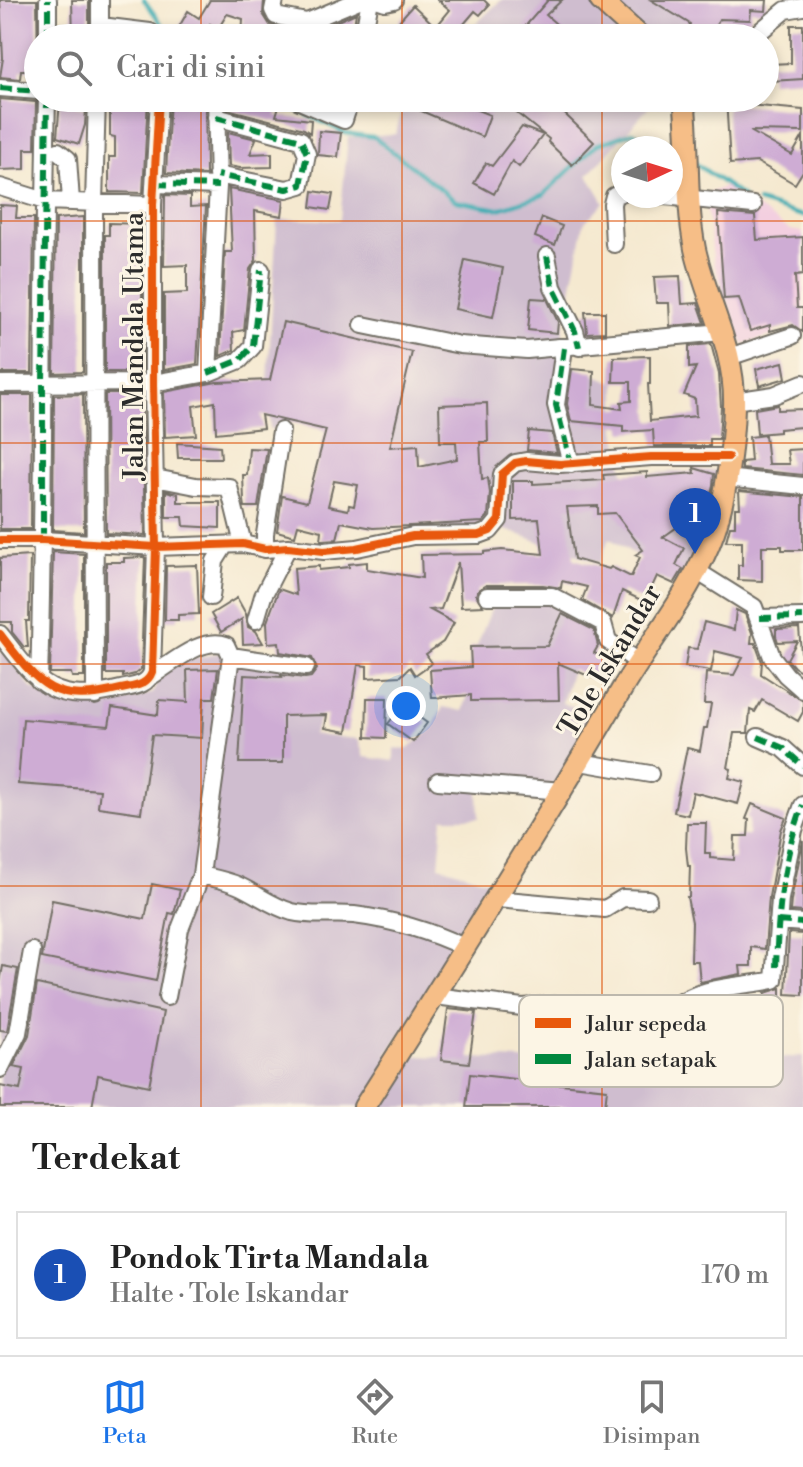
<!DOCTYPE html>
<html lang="id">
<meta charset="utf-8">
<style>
body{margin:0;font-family:"Libre Bodoni",serif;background:#f2f2f2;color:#222}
.compass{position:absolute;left:611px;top:136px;width:72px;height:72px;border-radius:50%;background:#fff;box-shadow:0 4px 12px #0003;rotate:86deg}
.you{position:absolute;left:406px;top:706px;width:28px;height:28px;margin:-20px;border:6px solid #fff;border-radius:50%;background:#1a73e8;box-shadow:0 0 0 12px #1a73e833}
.badge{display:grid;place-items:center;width:52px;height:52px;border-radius:50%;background:#1a73e8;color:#fff;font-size:26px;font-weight:700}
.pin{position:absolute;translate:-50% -66px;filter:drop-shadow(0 2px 4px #0008)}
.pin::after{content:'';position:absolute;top:42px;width:28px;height:24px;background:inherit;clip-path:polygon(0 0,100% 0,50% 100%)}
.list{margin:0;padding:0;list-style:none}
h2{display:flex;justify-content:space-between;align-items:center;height:104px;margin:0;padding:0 32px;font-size:34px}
h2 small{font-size:26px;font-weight:400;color:#767676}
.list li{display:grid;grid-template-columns:52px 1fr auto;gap:24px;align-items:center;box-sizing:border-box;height:128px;margin:0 16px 16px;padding:0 16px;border:2px solid #e0e0e0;border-radius:0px}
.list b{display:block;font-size:30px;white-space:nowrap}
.list p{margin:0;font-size:26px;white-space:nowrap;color:#767676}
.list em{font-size:26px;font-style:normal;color:#767676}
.icon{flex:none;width:44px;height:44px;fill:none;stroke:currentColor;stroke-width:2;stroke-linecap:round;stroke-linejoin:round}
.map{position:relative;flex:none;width:803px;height:1107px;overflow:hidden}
.search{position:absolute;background:#fff;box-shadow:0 4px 12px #0003;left:24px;right:24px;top:24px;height:88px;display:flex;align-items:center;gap:20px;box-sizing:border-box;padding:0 28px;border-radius:44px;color:#767676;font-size:30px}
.sheet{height:248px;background:#fff}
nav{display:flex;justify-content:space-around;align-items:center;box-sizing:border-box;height:112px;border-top:2px solid #e0e0e0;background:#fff;font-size:22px;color:#767676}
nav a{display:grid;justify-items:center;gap:4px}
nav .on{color:#1a73e8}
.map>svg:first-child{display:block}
.built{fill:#f3cfe0}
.industrial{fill:#cfbdcf}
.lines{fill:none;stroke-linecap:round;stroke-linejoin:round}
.stream{stroke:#3badb4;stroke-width:4}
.building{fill:#ceacd4;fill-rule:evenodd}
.minor-casing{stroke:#726e65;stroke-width:20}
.major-casing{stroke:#726e65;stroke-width:24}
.minor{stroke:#fff;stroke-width:16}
.major{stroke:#f6be87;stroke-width:20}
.quiet{stroke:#00873e;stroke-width:6;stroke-dasharray:12 6;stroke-linecap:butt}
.cycleway-casing{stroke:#fcf5e5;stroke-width:13}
.cycleway{stroke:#e8590c;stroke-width:8}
.grid{fill:none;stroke:#df570e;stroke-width:2;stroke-opacity:0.55}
.labels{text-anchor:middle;stroke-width:6;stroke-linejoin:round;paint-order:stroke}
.street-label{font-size:28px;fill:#2b2b2b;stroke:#fcf5e5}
.key{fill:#fcf5e5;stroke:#bdb8ad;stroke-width:2}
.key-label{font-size:22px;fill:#2b2b2b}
</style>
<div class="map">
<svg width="803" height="1107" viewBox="0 0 803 1107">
<rect width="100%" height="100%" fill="#fcf5e5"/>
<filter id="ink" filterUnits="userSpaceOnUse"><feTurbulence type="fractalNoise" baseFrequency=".0125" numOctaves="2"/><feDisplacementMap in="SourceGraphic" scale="16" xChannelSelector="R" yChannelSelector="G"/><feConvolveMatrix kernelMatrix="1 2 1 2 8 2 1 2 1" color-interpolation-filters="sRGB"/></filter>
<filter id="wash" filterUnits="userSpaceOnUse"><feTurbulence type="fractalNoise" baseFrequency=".006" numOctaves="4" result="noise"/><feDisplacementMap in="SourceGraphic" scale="32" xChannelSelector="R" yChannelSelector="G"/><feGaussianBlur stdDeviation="1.8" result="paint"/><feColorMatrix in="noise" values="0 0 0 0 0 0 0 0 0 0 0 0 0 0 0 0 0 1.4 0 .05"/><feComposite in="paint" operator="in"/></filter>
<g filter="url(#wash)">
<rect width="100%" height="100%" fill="#f5e9d0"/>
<!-- built -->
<path class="built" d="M725,186l65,44 13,2v75l-33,1 4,27 -31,9 -29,-80 -9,-69z"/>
<!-- industrial -->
<path class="industrial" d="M501,0h212l-21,38h-231z
M404,98h253l-69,77 16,27 -20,21 -24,124 15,20 41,16v46l8,45 102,-4 -40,121 -30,-14 -3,-11 -44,-28 -9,25 -97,-34 -17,14 -42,-5 -18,-80 -137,-37 -19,9 -2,-49 9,-162 63,1 8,-83 48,-3z
M557,599l31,16 -26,88 42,13 -45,79 -81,-4 1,27h-36l-4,48 62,19 -114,170 326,12 90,-11v51h-803v-454h7l24,35 70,20 52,-15 7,-18 20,-13 56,-13 52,17 30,-7 12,35 -17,41 45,4 6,18 30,4v-12h14l24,-20 11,-22 20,4 8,-26 -3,-17 27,-68z"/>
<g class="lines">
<!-- stream -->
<path class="stream" d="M144,0l28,38
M272,98l73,35 29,4 82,64 43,8 44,-14 53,-50 37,-13 32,16
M695,163l48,34
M758,202l45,14"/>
</g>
<g id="blocks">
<!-- building -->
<path class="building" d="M0,0h37l1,70h-17l-1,9 -20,-2 3,-19z
M72,0h17v38h-16z
M210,0h54l-1,14 7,11 35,8 17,-2 -1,7h-79l1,-19 -16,-5 -9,15 -8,-5 -8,14h-6l-17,-11 9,-16 11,7z
M438,0h46l5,5 -9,10 -5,-4 -23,27h-61l12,-13 -4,-4 14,-16 23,22 14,-17z
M548,0h14l-16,15 26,23h-57z
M651,0h116l-1,11 -15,-1 -1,10 -31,-1 -9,19h-23l3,-14z
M356,13l-4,25h-12l1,-5 -22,-4z
M791,25h12v54l-32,2 -1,-17 21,-1z
M110,98h38l-5,95 -34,-1v-35h6v-20l-5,-1z
M170,98h35l1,77 -40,-2z
M227,98h21l31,8 -3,10 35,4 -1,13 -6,-4 -77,-20z
M391,98h64l-1,3 36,14 -8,22z
M498,98h18l11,9 9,-9h12l46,44 -22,23 -24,-23 1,-3z
M726,98h12l-1,6 66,6v22l-53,-1 42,24 11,-19v35l-8,13 -38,-22 -27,2z
M0,99l36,3 -1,47h-10v20l-25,1z
M60,101l26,8 -1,16 -6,19 -22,-7z
M522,127l21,8 -24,32 -7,-6 -18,33 -20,-11 12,-20 6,3z
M319,131l22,2 -3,24 -20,-2z
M228,132l28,7 -6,15 22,-1v14l-32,1 -11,-2z
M229,189l55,11 -2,16 -27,-5 1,49 -6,9 -6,61 -11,2 1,18 -14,6 5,-104h7z
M313,191l20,3 -3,16 -19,-3z
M165,195l25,1v11l16,-1 -9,158 -33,6v-76l23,-1v-28l-23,1z
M0,205l17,1 -1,12h18l-2,155h-32z
M718,213l37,3 2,24 46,-3v38l-8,1 2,32h6v24l-10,-7 -23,6v-6l-20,6 -11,-33 -15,1z
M83,217v155l-29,1 2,-154z
M542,218l20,8 -7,19 -20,-8z
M109,223l33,1v148h-37v-137h4z
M465,260l38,8 -10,49 -38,-8z
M680,276l2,28 16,-1 7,20 -35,3 -1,-23h-13l-2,-26z
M531,298l16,1 11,23 -1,11 -29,-3z
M585,312h20v20l-18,1z
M283,322l129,30 -22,95 28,-2 1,22 38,-8 -1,-17h-16l-1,-37 48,-2 1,39h-8l2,37 6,-1 2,15 -2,23 -5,6 -110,6 -32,-6 -4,17 -13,1h-3l1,-9 -24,-6 -3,11 -18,-5 5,-35 25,6 19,-72 -65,-15 2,13 -47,5 -1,-31 -22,4 3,29 -31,2 -1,-45 53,-10 53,-2zM334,481l24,4 -4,21 -5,-1 -1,5 -20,-4z
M711,344l8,30 2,33 -2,32h-9v7h-56l-1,-16 -30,2v-6l-52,-5 -4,-17 5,-35 22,2 -1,34 29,4 -1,-7 10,-1v-19h-18l1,-25 36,-1v28h-2l2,37 46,-5 -1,-17 -11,-4 12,-28 -7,1v-22z
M783,362l3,16 -27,8 -3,-17z
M83,394l1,138 -31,-2 1,-135z
M105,394h37l3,141 -39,-2z
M0,395h32l-1,134h-31z
M778,405v5l25,-1v16l-2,2 -22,2v3l-22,2 -2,-25z
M529,431l23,2 5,20 -30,-3z
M765,435l3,29h21l-2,-14 16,-1v26l-61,-6v-7l9,-1 -2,-24z
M177,443l43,3 1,12h-43z
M249,448l18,1 -9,58h-13l-1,-6 -1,-26h4z
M694,468l20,6 -1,11 -6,24 -13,-4 -16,18 2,2 -17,12 21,11 -8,17 7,4 -9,15 -17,-8 -12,26 -23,-11 -9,27 -31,-18 5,-13 -25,-6 -1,7 -18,-3h-57l-8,5 -2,5 7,11 -22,1 -3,-45 -17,47 -11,1 24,13 -11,19 -17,12 6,9 -17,12 -5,-8 -9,9 -34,2v-12l-9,-1 -11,67 -22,-4 2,-13 -44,1v47h-44l5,-88 38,2 -1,-2 24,3 6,-1 6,-8 -5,-11 -32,-6 -1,-10 -11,1 -1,-21 12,-33 17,6 -2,-27 25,-2v4l30,-3v-3l18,-2v7l55,9 -1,-23 63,-1v-2l18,-2 41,4 -4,-35 -26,1v-39h20v3l71,-4 -1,-5 30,-2 14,-1v5l48,-4zM598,506v8l17,-1 28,37 -8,5 5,2 -9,20 -20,-10 -2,2 -35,-10 -7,-52z
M166,491l12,3v8h42v26l-36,-2 -1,-9h-17z
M739,491l64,6v53h-21v-4h-20v35l-24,-1v-15h4v-24h-16l4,-15h5v-18h5z
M53,552l31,2v123h-12l-1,-4h-21z
M30,556l-1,65h-3l2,26h-4l-12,-15v-10h-12v-64z
M145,557l-4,112 -6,5 -12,3v-3h-17v-112h18v-4z
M197,565l2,49 -21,1v5h-13l1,-54z
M237,598l9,16 2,13 8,4 7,12 -20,1 -1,-25 -21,13 -10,-18z
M736,610l9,4 7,19 -1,10h4l7,19 -1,12 42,27v11l-5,9 -36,-21 -7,12 -5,-2 -2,23h-14l-6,35 3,1 -2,9 15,4 -6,22 -45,-12 -5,23 -14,-3 13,-64 13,3 4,-23h3l4,-24h-7l2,-31 28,2 9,-17 -28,-7 -4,20 -26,-4 3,-19 9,1 7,-27 30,8z
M562,614l32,16 4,16 -4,7 20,9 -9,21 -47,-20 1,37 -88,1v-6l-39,3 -2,-28 41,-3 -1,-20 77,-1z
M799,628l2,24 2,1v19l-9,-5 -7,-8 10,-18 -19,1 -2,-6v-7z
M218,669l-4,29h-10l-2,40 -50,-3 -11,78 -43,-6 2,-17 -82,-6 5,-65 86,7 3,-18 46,7 1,-15 29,2 -1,-32z
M367,698h20l-1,40 -20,-1z
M402,705l25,18 -14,19 -25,-18z
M752,804l34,14 -5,12 -12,67 -4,52 -14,-2v19h-11l1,8 -41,8 -2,-21h-7l1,-39 -5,-25h2l1,-31h-2l-2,-18 1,-25h19l-1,30h5v5l24,2 1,-24h13l1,-16 -3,-1z
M803,841v71l-13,-1 1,-11z
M152,884l28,6 -6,24 -5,-1 -13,68 -114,-23 10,-58 93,19z
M789,933l14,1v61l-17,-1z
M3,966l15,3 -11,62 -7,-1v-48z
M37,984l126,28 -14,74 -51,-11 -6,32h-92v-21l20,4 4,-21 -11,-2 16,-32z
M781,988v23h-16v-18z
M448,1009l28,3 -7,51 -28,-3z
M470,1074l137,15 -2,18h-139z"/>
</g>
</g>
<g filter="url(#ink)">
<use href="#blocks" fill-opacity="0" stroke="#726e65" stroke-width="2"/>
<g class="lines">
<!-- minor casing -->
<g class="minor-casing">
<path id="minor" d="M275,0l-2,10 3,6 31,6 52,-22
M379,0l6,2 9,-2
M101,26l49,6 8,6
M48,38v-38
M100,38v-38
M363,38l7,-38
M752,38l34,-28 17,-3
M0,88l38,3
M297,100l47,20 7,-22
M216,117l85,23 6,14 -6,31 -14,4 -70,-14
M58,151l10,8 3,42
M156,184l62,2
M0,187l45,14 108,4
M664,196l89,9
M614,244l-2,-40 2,-8 9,-4
M547,256l6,31 22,44 4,16
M363,325l97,20 67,5 195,-18
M564,348l-8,57 15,59
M729,357l63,-21
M208,373l32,-13 13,-14 8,-76
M0,384l153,-1 55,-10 10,-187 -2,-88
M734,401l40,-6 29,-12
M155,478l41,8 33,1 14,57
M725,478l78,8
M0,540h43l113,7 87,-3 22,5 23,-2 36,4 33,-3 56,-12 66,-1 11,-4 9,-11 3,-46 13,-11 11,-2 34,3 91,-7h77
M265,549v-15l16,-103
M695,570l59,37 18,50 14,18 17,15
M487,596h65l51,27 5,18 30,21
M211,597l4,-36 10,-16
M760,618l43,-1
M256,620l7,-24 25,-49
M0,634c39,51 53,72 121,55 13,-3 26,-3 31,-17l4,-125 -3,-164v-178l6,-107
M150,677c20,-12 51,-41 76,-32l5,11 75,11
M39,681c6,-194 3,-389 8,-583
M95,696l-1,-493 3,-105
M758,737l25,11 20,18
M580,762l70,12
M438,781l125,10
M201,875c12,3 24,5 36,10 19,8 34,21 55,27 21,5 41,1 62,3 40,5 76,16 112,33
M497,899l108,10 18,-11 25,1
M778,921l25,2
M435,996l87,11 45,-3 7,20 7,3 91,-7 1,-12c27,-23 68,-21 101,-28l6,-81 14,-69 9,-25
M167,997l13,-68 21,-54 30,-219
M0,1069l18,-36 14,-82"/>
</g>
<!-- major casing -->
<g class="major-casing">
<path id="major" d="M600,0l42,38
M364,1107c88,-138 175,-276 258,-418 30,-51 72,-100 92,-157 12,-35 19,-87 20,-125 2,-57 -27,-104 -39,-158 -10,-50 -5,-101 -11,-151"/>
</g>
<!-- minor -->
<use href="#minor" class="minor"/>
<!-- major -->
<use href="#major" class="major"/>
<!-- quiet -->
<path class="quiet" d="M48,38v-38
M0,88l38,3
M216,117l85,23 6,14 -6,31 -14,4 -70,-14
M156,184l62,2
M547,256l6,31 22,44 4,16
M564,348l-8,57 15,59
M208,373l32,-13 13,-14 8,-76
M43,540v-158l4,-284
M760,618l43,-1
M758,737l25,11 20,18
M778,921l25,2
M776,967c2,-54 7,-111 27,-162"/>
<!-- cycleway casing -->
<g class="cycleway-casing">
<path id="cycleway" d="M0,540h43l113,7 87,-3 22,5 23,-2 36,4 33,-3 56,-12 66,-1 11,-4 9,-11 3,-46 13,-11 11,-2 34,3 91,-7h77
M0,634c39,51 53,72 121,55 13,-3 26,-3 31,-17l4,-125 -3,-164v-178l6,-107"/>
</g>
<!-- cycleway -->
<use href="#cycleway" class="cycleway"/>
</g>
</g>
<!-- grid -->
<path class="grid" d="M201,0v38M402,0v38M602,0v38M201,98v1009M402,98v1009M602,98v1009M0,221h803M0,443h803M0,664h803M0,886h803"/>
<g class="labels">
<!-- street labels -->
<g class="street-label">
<text transform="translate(133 346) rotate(-90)" y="10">Jalan Mandala Utama</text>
<text transform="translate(609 660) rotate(-59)" y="10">Tole Iskandar</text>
</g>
</g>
<!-- legend -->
<rect x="519" y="995" width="264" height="92" rx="12" class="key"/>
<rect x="535" y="1018" width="36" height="10" fill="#e8590c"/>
<rect x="535" y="1054" width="36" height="10" fill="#00873e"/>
<g class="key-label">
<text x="585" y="1031">Jalur sepeda</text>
<text x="585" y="1067">Jalan setapak</text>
</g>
</svg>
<svg class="compass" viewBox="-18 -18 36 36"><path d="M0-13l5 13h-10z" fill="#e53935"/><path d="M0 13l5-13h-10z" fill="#767676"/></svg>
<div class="you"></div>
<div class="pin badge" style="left:695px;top:554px;background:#1a4fb4">1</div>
<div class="search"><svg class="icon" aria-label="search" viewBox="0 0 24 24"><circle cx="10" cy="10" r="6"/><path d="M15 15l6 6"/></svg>Cari di sini</div>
</div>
<section class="sheet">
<h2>Terdekat<small></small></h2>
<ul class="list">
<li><span class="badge" style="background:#1a4fb4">1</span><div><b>Pondok Tirta Mandala</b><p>Halte · Tole Iskandar</p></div><em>170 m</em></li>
</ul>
</section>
<nav>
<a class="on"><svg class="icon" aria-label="map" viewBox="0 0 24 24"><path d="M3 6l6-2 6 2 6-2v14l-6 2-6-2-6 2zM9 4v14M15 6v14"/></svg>Peta</a>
<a><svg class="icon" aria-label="directions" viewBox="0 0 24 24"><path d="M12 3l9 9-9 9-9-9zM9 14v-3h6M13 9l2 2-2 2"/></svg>Rute</a>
<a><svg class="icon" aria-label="saved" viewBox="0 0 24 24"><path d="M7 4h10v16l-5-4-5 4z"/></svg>Disimpan</a>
</nav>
